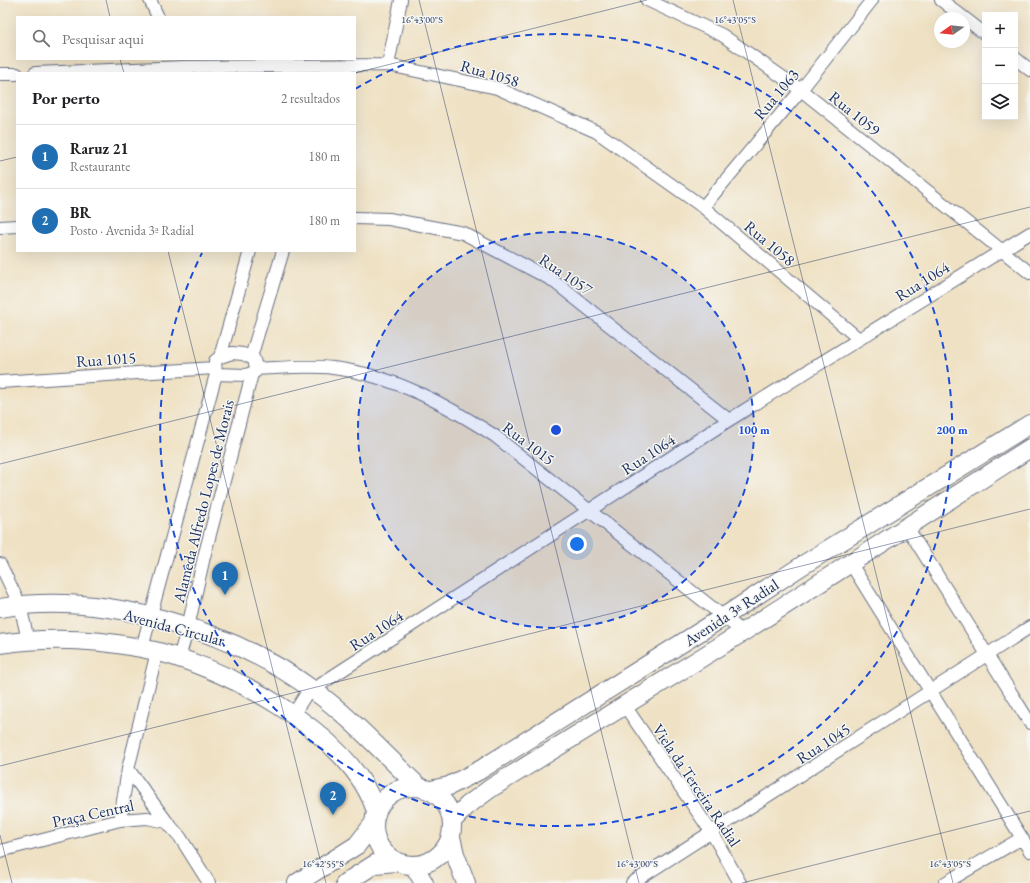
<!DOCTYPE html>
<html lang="pt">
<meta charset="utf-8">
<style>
body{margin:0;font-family:"EB Garamond",serif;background:#f2f2f2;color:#202124}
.controls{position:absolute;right:12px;top:12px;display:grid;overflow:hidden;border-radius:0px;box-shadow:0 4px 16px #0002}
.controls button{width:36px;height:36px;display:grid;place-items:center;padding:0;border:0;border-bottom:1px solid #e0e0e0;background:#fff;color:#202124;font:20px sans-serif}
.compass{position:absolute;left:934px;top:12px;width:36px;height:36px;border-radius:50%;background:#fff;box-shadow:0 4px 16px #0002;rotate:256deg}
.you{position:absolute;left:577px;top:544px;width:14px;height:14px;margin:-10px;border:3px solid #fff;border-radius:50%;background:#1a73e8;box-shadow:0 0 0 6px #1a73e833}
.badge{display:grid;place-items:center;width:26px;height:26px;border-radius:50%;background:#1f6fb2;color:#fff;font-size:13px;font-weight:700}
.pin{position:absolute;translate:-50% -33px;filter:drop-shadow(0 1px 2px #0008)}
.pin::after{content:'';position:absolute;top:21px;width:14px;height:12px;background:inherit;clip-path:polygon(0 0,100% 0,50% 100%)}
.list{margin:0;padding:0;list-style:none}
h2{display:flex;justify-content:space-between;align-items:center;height:52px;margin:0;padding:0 16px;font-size:17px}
h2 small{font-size:13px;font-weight:400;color:#757577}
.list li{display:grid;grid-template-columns:26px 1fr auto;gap:12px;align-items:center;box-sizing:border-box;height:64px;padding:0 16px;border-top:1px solid #e0e0e0}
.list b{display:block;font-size:15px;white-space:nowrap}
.list p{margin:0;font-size:13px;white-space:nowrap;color:#757577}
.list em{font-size:13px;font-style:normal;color:#757577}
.icon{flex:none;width:22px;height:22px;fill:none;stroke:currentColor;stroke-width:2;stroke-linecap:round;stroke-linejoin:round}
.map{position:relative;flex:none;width:1030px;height:883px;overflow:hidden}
.search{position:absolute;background:#fff;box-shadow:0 4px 16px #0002;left:16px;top:16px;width:340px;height:44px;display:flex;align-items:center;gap:10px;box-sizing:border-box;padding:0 14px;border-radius:0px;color:#757577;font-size:15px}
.panel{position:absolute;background:#fff;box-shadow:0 4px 16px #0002;left:16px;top:72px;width:340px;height:180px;border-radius:0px}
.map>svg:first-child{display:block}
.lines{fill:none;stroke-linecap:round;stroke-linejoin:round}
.street-casing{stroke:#656d81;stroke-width:14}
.primary-casing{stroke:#656d81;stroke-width:20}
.street{stroke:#fff;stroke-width:12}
.primary{stroke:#fff;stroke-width:18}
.ticks{fill:none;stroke:#1b2f5e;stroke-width:1;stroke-opacity:0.45}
.ring{fill:none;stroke:#1d4ed8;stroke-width:2;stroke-dasharray:7 5}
.labels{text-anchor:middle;stroke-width:3;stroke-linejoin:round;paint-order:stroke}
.street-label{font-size:16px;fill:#1b2f5e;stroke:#f6f6f2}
.ticks-label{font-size:10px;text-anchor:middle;fill:#1b2f5e;stroke:#f6f6f2;stroke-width:3;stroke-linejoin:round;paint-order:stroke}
.centre{fill:#1d4ed8;stroke:#f6f6f2;stroke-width:2}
.ring-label{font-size:12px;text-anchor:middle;font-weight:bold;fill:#1d4ed8;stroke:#f6f6f2;stroke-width:3;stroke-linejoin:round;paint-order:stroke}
</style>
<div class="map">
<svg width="1030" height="883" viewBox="0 0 1030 883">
<rect width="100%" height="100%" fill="#f6f6f2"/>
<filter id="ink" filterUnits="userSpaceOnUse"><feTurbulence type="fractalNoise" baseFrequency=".025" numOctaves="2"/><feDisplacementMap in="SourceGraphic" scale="8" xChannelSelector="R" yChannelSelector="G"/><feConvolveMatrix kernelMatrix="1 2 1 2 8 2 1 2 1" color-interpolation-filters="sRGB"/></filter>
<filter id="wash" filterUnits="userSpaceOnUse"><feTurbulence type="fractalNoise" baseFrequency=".012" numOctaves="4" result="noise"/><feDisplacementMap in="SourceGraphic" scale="16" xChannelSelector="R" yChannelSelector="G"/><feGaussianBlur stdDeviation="0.9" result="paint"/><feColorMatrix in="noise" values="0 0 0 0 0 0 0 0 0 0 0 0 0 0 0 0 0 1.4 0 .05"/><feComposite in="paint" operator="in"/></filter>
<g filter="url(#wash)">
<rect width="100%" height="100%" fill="#efe1c3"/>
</g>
<g filter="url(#ink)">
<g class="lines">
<!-- street casing -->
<g class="street-casing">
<path id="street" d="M150,0l8,17
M647,0l75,35 79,55 229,183
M941,0l44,34
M1015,58l15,12
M388,65l13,-65
M35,73l149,-6 204,-2 109,23 100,44 106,75 156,132
M0,74h17
M703,207l98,-117 71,-90
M355,218l34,1 74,14 89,47 177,140
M0,227l17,-1
M232,353l11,1 11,5 2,10 -1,3 -9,3 -30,-1 -1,-13 5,-4z
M220,357l30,-106
M251,357l32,-106
M256,369c25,-1 52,-4 77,-1 60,7 112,36 162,68l248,196
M0,382l214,-14
M907,527l123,196
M0,564l20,41 8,35
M851,564l179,287
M142,648l74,-274
M179,658l9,-31 16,-70 48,-183
M625,706l87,127 28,50
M293,715l12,-19 25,-18 399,-258 301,-187
M128,769l39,53 13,15 29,46
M120,820l8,-51 29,-117
M0,851l120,-31 27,-2 20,4
M632,883l398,-256
M945,883l77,-45"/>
</g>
<!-- primary casing -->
<g class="primary-casing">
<path id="primary" d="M0,608c103,-17 230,21 313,82 38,27 71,64 105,96
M0,644c48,-7 94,-5 141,4 77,14 213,85 235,164
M374 826a39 39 0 1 1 78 0a39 39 0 1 1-78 0Z
M431,790l18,-4 31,-16 245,-154 78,-51 227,-141
M452,821l16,-16 23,-17 252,-156 287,-184
M451,837l4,17 11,29
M414,866l10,17
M297,883l60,-38 17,-22
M345,883l30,-19 21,-2"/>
</g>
<!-- street -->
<use href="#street" class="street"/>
<!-- primary -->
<use href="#primary" class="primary"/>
</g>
</g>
<!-- ticks -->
<path class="ticks" d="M106,0l4,17M419,0l220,883M733,0l220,883M120,59l4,14M355,73l292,-73M0,161l17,-4M168,251l158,632M0,464l1030,-257M0,766l1030,-257M0,835l12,48M742,883l288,-72"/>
<!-- distance rings -->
<circle cx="556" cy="430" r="198" fill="#1d4ed8" fill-opacity=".12"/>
<g class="ring">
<circle cx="556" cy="430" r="198"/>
<path d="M355 89A396 396 0 1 1 202 253"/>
</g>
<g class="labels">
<!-- street labels -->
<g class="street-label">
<text transform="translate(490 73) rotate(16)" y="6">Rua 1058</text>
<text transform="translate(776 94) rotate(-50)" y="6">Rua 1063</text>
<text transform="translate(855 113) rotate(39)" y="6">Rua 1059</text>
<text transform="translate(770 243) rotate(40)" y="6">Rua 1058</text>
<text transform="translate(566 274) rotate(34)" y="6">Rua 1057</text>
<text transform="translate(922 281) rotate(-32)" y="6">Rua 1064</text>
<text transform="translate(106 359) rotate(-4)" y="6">Rua 1015</text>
<text transform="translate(529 443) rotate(37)" y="6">Rua 1015</text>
<text transform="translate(648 454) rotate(-33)" y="6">Rua 1064</text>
<text transform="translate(203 501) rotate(-76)" y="6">Alameda Alfredo Lopes de Morais</text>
<text transform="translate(731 612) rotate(-33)" y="6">Avenida 3ª Radial</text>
<text transform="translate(174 627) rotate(15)" y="6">Avenida Circular</text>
<text transform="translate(376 630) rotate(-33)" y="6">Rua 1064</text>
<text transform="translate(823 743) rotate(-33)" y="6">Rua 1045</text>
<text transform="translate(697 785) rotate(56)" y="6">Viela da Terceira Radial</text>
<text transform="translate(93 813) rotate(-12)" y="6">Praça Central</text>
</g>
</g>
<g class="ticks-label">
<text x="422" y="23">16°43'00"S</text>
<text x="735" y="23">16°43'05"S</text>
<text x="323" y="867">16°42'55"S</text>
<text x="637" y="867">16°43'00"S</text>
<text x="950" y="867">16°43'05"S</text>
</g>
<circle cx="556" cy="430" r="6" class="centre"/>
<g class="ring-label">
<text x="754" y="434">100 m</text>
<text x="952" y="434">200 m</text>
</g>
</svg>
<div class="controls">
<button>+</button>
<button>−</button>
<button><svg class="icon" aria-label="layers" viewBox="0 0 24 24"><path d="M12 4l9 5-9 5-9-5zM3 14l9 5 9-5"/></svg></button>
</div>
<svg class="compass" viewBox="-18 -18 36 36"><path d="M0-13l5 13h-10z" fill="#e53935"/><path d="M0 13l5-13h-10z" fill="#757577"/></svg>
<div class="you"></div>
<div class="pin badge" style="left:225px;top:595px">1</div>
<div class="pin badge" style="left:333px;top:815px">2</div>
<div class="search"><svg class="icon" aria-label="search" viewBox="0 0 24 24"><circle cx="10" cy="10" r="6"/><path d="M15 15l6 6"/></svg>Pesquisar aqui</div>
<section class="panel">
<h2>Por perto<small>2 resultados</small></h2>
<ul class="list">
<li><span class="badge">1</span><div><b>Raruz 21</b><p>Restaurante</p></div><em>180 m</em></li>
<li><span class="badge">2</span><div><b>BR</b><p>Posto · Avenida 3ª Radial</p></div><em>180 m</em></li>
</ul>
</section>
</div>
